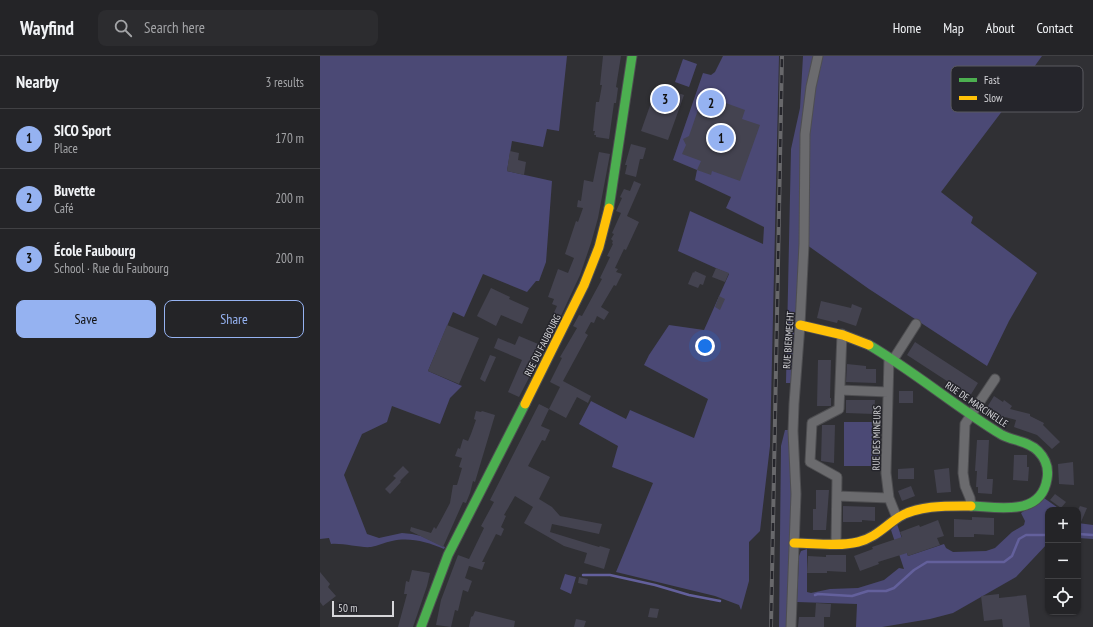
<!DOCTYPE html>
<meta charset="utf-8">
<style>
body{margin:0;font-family:"PT Sans Narrow",sans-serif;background:#2c2c2f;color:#f1f3f6}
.controls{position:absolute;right:12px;bottom:12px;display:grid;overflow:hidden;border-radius:8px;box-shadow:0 1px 3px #0004}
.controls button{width:36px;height:36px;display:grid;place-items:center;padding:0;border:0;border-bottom:1px solid #414144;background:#242427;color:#f1f3f6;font:20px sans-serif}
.scale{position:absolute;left:12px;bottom:10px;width:62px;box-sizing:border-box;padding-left:4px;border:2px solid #d6d6da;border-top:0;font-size:11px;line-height:14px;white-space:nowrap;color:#d6d6da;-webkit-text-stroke:3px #25252b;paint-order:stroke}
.you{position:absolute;left:385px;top:290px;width:14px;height:14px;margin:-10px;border:3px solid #fff;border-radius:50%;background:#1a73e8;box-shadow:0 0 0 6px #1a73e833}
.badge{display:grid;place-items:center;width:26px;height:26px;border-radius:50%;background:#95b2f1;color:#111;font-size:13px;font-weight:700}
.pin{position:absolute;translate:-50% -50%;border:2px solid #fff;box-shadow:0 1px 4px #0006}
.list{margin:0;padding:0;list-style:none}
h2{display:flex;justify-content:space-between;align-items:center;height:52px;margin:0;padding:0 16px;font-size:17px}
h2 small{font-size:13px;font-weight:400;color:#a3a4a7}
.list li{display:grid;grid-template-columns:26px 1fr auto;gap:12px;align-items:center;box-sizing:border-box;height:60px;padding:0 16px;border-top:1px solid #414144}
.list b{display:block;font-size:15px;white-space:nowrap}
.list p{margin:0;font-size:13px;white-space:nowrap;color:#a3a4a7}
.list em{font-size:13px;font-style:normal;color:#a3a4a7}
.actions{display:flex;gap:8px;padding:12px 16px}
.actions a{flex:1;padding:9px 0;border:1px solid #95b2f1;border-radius:8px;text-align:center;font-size:14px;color:#95b2f1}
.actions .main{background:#95b2f1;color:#111}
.icon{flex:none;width:22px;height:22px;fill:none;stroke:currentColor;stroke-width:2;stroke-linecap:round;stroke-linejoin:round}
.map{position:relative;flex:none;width:773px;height:571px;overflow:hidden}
header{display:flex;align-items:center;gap:24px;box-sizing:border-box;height:56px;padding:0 20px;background:#242427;border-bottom:1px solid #414144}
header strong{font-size:19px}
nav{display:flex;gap:22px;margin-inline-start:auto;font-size:14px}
.search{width:280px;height:36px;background:#2c2c2f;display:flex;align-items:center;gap:10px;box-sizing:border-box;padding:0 14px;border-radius:8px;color:#a3a4a7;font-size:15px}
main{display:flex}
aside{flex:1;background:#242427}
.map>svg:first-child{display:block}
.green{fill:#4b4975}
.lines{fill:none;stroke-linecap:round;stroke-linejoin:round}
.stream{stroke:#63609c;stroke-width:2.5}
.building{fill:#444350}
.street-casing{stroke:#4e4e51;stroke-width:11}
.fast-casing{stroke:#4e4e51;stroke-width:11}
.slow-casing{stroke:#4e4e51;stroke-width:11}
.street{stroke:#6b6b6e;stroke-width:9}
.fast{stroke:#4caf50;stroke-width:9}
.slow{stroke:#ffc107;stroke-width:9}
.rail-casing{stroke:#68686b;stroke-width:4}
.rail{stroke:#25252b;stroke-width:2.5;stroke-dasharray:8;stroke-linecap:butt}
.labels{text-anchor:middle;stroke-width:3;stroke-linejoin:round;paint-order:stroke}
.street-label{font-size:10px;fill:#d6d6da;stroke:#25252b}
.key{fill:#25252b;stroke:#5a5a60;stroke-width:1}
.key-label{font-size:11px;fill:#d6d6da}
</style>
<header>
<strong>Wayfind</strong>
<div class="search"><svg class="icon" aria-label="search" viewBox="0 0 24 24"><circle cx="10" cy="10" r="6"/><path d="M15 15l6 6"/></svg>Search here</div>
<nav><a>Home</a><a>Map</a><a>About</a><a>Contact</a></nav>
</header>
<main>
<aside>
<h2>Nearby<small>3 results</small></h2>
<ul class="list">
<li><span class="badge">1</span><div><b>SICO Sport</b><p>Place</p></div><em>170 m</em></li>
<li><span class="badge">2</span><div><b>Buvette</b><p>Café</p></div><em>200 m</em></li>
<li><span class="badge">3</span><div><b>École Faubourg</b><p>School · Rue du Faubourg</p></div><em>200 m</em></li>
</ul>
<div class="actions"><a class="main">Save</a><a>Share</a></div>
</aside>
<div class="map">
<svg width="773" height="571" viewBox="0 0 773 571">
<rect width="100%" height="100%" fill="#303034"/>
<!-- green -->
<path class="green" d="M0,0h247l-8,75 -12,-2 -4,18 -31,-6 -5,30 45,10 -6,81 -7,19h-3l-9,11 -44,-18 -19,43 -11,-5 -25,59 34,15 -12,12 -10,26 -48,-18 -5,16 -25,12 -18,41 23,59 12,4 23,-5 10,1 9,2 24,11 -1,2c-17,-7 -34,-12 -52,-8 -7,1 -14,5 -21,6 -11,1 -27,-4 -40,-3l-2,-6 -9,1z
M403,0h56l-9,390 -10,85 -11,11v39l-8,29 -2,-5 -24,-9 -99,-24 37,-89 -41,-16 6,-21 -39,-22 12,-23 35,18 4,-9 64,28 14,-39 -64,-34 5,-10 20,-30 35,5 25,-56 -51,-23 12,-40 73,33 1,-17 -38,-19 5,-11 -36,-17 2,-10 -24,-10 30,-87 8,2 4,-3z
M483,0h15l-7,31 -7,157 -12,139h-6l5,-234 9,-41z
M499,0h223l-36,50 -65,86 32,25 -2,6 66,50 -28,48 -22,45 -118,-77 -62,-44 2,-134z
M363,3l14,5 -8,23 -14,-5z
M524,366h35v36h-7l-1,8h-27z
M465,374h3l4,65 -5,132h-8l2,-181z
M724,442l17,12h-13v33l-32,34 -63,36 -23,6 -48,8h-26l1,-23 -60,-2 2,-46 2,-5 6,-2v43l4,1 19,-4 28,-1 26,-8 15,-12 5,1 -13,-39 6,-6 11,32 36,-12 2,4 7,4 33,-1 9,-3 17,-16 12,-7 1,-4 -4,-8z
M758,467l15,2v14l-15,-1z
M245,518l11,3 -5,17 -11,-5z"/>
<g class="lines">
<!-- stream -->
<path class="stream" d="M758,478l15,1
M263,519h27l45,10 34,10 31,6
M495,539l3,-1 34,2 16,-5h18l8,-3 20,-18 13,-8h77l8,-6 7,-17 7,-4h22"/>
</g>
<!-- building -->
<path class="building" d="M283,0h18l-5,31 2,1 -2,15h-2l-5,36 -13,-2v-2h-2l1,-4h-2l3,-29h3l3,-17h-2z
M337,30l27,9 -16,45 -27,-9z
M385,37l8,3 7,-3 3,9 22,8 -3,9 18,6 -20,56 -28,-10 -1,4 -14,-5 4,-9 -19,-7 4,-9 -3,-6 6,-3 10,-29 -2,-6 6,-3z
M311,88l15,4 -3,11h-3l-4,18 -11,-3 2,-9h-2z
M190,95l9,2 -1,7 8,2 -2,13 -17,-4z
M279,96l11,2 -12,64 -7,25 -11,32 -21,45 -7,-3 5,-11 -5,-2 2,-5 -6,-2 10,-28 10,4 6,-15 -9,-4 11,-33 2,1 5,-14 -6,-1 1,-7 3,1 3,-21 9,2z
M314,125l7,3 -14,32 12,6 -13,28 -2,-1 -9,19 3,1 -2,3 6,2 -6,12 -2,-1 -13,22 8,5 -5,8 -7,-4 -3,7 -3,-1 -6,11 3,2 -25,46 28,15 -3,7 -11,-6 -11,21 -17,-9 11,-22 -10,-5 12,-24 -2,-1 17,-29 -4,-2 6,-11 3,1 20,-37 -2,-1 10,-21 -3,-1 6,-12 -1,-1 1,-2 -2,-2 3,-5 -2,-1 9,-20 -5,-2 6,-13 -2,-1 4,-8 6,2z
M396,212l13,5 -4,9 -13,-5z
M375,215l11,5 -3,9 -3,-1 -2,4 -10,-4 5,-12 1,1z
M171,232l19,9 -1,2 20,9 -7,16 -21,-9 -5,11 -19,-10z
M399,240l6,3 -5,11 -5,-3z
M501,245l30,7 1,-4 10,4 -6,18 -18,-6 -1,3 -20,-5z
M127,269l32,13 -20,46 -31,-13z
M199,280l24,10 -10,24 -14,27 -11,-5 14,-32 -28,-12 4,-10 17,7z
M595,286l63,41 -8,13 -63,-41z
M170,299l6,2 -11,25 -5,-3z
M498,304h13l-1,38h1v8h-14z
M527,308l19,2v3h10v14l-30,-1z
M579,335h14v12h-14z
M674,340l9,6 1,-2 8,6 -2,3 20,5v2l14,7 -1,2 17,17 -8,7 -15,-14 -23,-8 2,-7 -11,-3 -3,3 -16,-11z
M526,344h29l-1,14 -28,-1z
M219,348l10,5 -8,17 9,4 -5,11 -3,-1 -14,26 22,11 -11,22 13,8 8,9 42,8 -3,10 -47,-10 -2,8 49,15 1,-1 10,3 -6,20 -20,-6 3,-10 -23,-7 -40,-23 9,-16 -18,-11 -11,19 2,1 -5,11 3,2 -3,7 -5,-2 -14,28h3l-3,8 -13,-4 -4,12 7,3 -4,11 -5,-2 -5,21 -3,-1 -4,17 -15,-2 5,-25 17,-45 11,4 15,-31 -3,-2 13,-24 -4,-2z
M156,355l5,1 1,-1 13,4 -20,67 -2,-1 -3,12 -4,10 -3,-1 -20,45 -33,-16 1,-4 20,6 3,-6 2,2 5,-9 9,-17 3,-18h4l5,-17 -3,-1 3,-9 -7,-2 3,-8 2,1 3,-10 5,2 3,-7 5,-14 -2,-1z
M502,369h13l-1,38 -13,-2z
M657,384h12l-2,39h6l-1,15 -14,-1v-6h-2l1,-16h-2z
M694,399h13v12h2l-1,14 -15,-1z
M753,406l1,23 -15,-1 -1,-20z
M83,410l6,6 -9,9 1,1 -11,12 -5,-5 11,-11 -3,-2z
M594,412v11h-16v-10z
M629,412l2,24 -14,1 -3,-23z
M591,430l4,10 -13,5 -4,-10z
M496,434h13l-3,40h-13v-21h3z
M735,438l11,8 -5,6 -11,-8z
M523,450l32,1v14l-13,-1v2h-19z
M760,450l7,2 -9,21v-19z
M652,461l22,1v17l-20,-1v3h-20v-18l18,1z
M618,464l6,16 -7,2 3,7 -32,11 -1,-3 -29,9 1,2 -19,7 -6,-15 19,-7 -1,-2 30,-10 -2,-5 19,-7 1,2z
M506,499h20v17l-19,-1v2h-20l1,-17 18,1z
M92,514l18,3 -3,13 -14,41h-15l9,-33h-3l2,-13 3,1z
M0,516l10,12 -2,3 8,9 -13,10 -3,-4z
M259,521l9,2 -1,6 -9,-2z
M679,538v4l27,-3 4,32h-27l-1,-8 -18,2 -3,-25z
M496,547l15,1 -1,13h-6v10h-26l1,-10h16z
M330,552l9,1 -2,9 -9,-1z
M155,555l40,10 -1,6h-45l2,-10 2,-1z
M256,563l10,2 -2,6h-10z"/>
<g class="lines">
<!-- street casing -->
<g class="street-casing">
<path id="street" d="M569,302l-3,115 3,25 8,20
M573,304l23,-36
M520,334l48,2
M517,440l52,2
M651,450l-1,-8 -5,-12 -2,-13 2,-49 30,-45
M516,488l1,-67 -27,-15 2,-39 27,-14 3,-75
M471,571l5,-133 -3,-63 1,-27 6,-79 4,-81 1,-110 6,-47 7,-31"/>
</g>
<!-- fast casing -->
<g class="fast-casing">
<path id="fast" d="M289,152l23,-152
M549,289c46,27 87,62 133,90 12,6 26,6 36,16 7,7 11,17 9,28 -6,38 -49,28 -76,27
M101,571l27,-72 77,-151"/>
</g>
<!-- slow casing -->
<g class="slow-casing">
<path id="slow" d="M480,269l43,10 26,10
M205,348l59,-119 15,-38 10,-39
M474,487c21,0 43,4 64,-1 17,-4 27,-16 41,-25 20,-12 49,-11 72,-11"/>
</g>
<!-- street -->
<use href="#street" class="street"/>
<!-- fast -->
<use href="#fast" class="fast"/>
<!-- slow -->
<use href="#slow" class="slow"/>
<!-- rail casing -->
<g class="rail-casing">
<path id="rail" d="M451,571l11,-571"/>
</g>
<!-- rail -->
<use href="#rail" class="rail"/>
</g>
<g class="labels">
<!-- street labels -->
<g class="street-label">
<text transform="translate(468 284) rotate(-86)" y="4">RUE BIERMECHT</text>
<text transform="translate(222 289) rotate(-63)" y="4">RUE DU FAUBOURG</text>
<text transform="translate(657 348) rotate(34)" y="4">RUE DE MARCINELLE</text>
<text transform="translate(556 382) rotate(-89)" y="4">RUE DES MINEURS</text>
</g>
</g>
<!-- legend -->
<rect x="631" y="10" width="132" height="46" rx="6" class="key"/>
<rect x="639" y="22" width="18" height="4" fill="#4caf50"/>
<rect x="639" y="40" width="18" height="4" fill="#ffc107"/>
<g class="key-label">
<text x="664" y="28">Fast</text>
<text x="664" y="46">Slow</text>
</g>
</svg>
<div class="controls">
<button>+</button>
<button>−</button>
<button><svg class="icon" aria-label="locate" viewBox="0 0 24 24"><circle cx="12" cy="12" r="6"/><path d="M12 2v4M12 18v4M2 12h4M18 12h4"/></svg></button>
</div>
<div class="scale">50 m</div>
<div class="you"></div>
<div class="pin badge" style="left:401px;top:82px">1</div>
<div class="pin badge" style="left:391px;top:47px">2</div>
<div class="pin badge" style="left:345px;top:43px">3</div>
</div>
</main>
